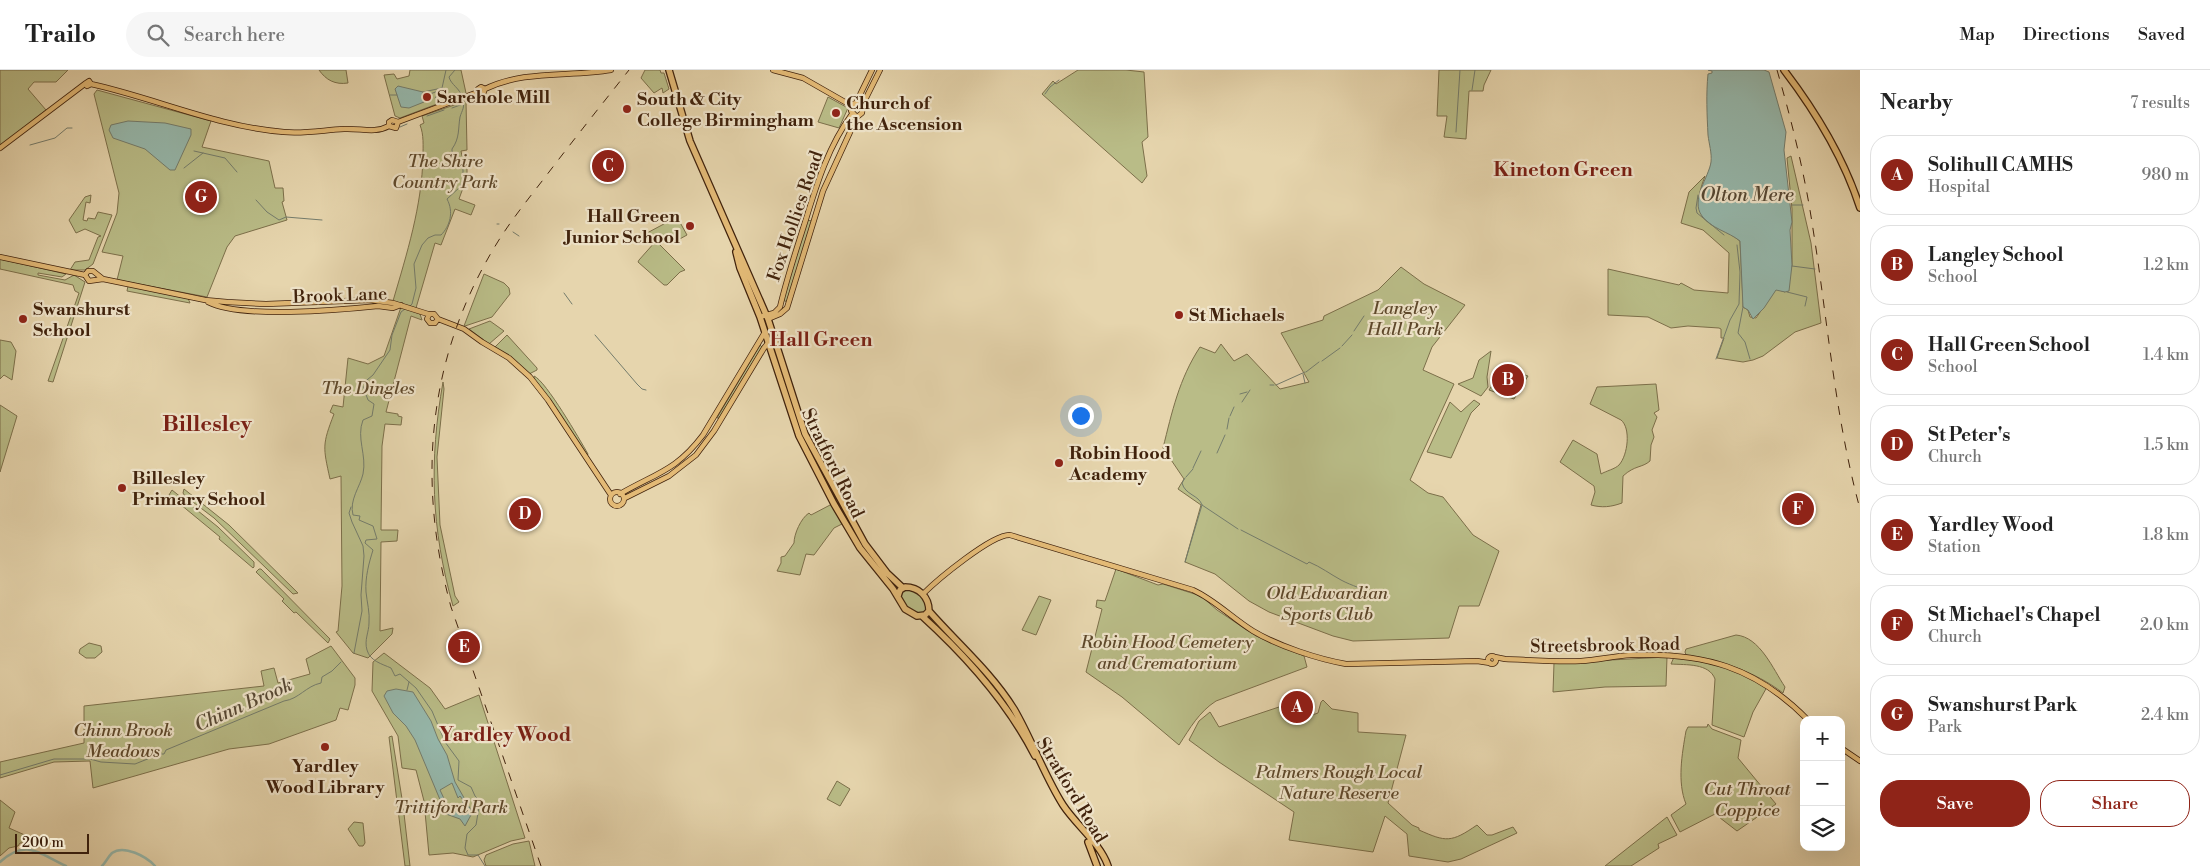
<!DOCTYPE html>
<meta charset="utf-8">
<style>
body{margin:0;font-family:"Libre Bodoni",serif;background:#f6f6f6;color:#222}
.controls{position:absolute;right:15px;bottom:15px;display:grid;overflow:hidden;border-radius:10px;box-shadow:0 5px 20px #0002}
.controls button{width:45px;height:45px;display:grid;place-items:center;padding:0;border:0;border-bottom:1px solid #e0e0e0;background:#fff;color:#222;font:25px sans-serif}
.scale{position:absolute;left:15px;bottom:12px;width:74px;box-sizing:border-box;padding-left:5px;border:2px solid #40220c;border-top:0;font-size:14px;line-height:18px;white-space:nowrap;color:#40220c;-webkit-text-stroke:4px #efe4ca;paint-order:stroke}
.you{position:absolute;left:1080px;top:345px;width:18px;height:18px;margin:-12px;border:4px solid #fff;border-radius:50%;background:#1a73e8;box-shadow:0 0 0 8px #1a73e833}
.badge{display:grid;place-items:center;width:32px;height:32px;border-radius:50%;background:#8f2418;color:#fff;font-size:16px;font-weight:700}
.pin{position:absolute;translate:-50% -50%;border:2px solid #fff;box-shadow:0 1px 5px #0006}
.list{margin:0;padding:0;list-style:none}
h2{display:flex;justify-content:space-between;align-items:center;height:65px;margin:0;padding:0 20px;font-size:21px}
h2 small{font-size:16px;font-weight:400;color:#767676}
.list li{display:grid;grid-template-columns:32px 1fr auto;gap:15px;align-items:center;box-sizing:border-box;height:80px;margin:0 10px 10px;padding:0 10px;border:1px solid #e0e0e0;border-radius:20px}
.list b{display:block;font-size:19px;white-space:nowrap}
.list p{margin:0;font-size:16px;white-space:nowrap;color:#767676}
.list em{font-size:16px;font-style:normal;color:#767676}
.actions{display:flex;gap:10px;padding:15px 20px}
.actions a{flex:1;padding:11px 0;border:1px solid #8f2418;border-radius:20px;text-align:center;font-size:18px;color:#8f2418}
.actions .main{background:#8f2418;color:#fff}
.icon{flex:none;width:28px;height:28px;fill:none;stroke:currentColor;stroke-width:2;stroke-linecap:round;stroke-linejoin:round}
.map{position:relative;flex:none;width:1860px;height:796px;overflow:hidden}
header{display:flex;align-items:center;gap:30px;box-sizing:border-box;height:70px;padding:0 25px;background:#fff;border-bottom:1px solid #e0e0e0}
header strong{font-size:24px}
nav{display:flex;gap:28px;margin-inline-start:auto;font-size:18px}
.search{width:350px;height:45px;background:#f6f6f6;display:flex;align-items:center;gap:12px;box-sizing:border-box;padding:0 18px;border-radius:28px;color:#767676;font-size:19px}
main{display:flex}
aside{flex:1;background:#fff}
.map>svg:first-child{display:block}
.green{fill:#b9bc87;stroke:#7c6f4a}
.water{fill:#96b8ac;stroke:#747c6c;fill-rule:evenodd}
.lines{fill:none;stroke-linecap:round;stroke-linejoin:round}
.stream{stroke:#747c6c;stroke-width:1}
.canal{stroke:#96b8ac;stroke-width:2.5}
.major-casing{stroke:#40220c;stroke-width:6}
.highway-casing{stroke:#40220c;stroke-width:8}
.major{stroke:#e3ba76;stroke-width:4.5}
.highway{stroke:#e3ba76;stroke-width:5.5}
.rail{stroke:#40220c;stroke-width:1;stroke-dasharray:9 9;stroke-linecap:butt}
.poi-dot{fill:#8f2418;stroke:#efe4ca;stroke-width:2}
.labels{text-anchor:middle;stroke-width:4.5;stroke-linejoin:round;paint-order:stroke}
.poi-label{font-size:18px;font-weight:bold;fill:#40220c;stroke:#efe4ca;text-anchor:start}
.park-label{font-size:18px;font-style:italic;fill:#5e482b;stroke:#efe4ca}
.street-label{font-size:18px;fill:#40220c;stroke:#efe4ca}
.water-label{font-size:19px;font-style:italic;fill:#564834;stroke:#efe4ca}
.quarter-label{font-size:20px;font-weight:bold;fill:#7a1f14;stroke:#efe4ca}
.district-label{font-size:22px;font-weight:bold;fill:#7a1f14;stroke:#efe4ca}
</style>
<header>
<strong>Trailo</strong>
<div class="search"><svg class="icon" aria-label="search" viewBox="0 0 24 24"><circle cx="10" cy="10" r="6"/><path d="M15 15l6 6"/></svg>Search here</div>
<nav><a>Map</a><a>Directions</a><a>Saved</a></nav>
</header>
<main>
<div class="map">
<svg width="1860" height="796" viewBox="0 0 1860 796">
<rect width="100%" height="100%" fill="#e6d5ad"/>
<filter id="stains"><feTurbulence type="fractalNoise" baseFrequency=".004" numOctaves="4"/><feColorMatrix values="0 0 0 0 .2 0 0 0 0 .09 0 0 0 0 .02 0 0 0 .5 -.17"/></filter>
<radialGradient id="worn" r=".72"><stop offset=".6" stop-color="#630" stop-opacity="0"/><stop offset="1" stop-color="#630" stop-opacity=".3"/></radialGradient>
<!-- green -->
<path class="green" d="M0,0h68l-12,12h-22l-6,7 18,21 -46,36z
M319,0h27l2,13c-13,2 -22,-3 -29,-13z
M410,0h51l5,23 -66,25 -5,-2 -11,-41 10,-1 3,5 12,-3z
M645,0h15l1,3h3l5,16 -6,4 -1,-5 -8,5 -13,-15z
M1078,0h48l18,2 4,65 -6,5 5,34 -5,7 -100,-89 11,-13 3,3z
M1439,0h52l-7,15 -1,6h-14l-3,48 -22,-2 3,-21h-10z
M97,20l114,31 -9,26 67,14 6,27h8l1,13 -2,1 5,18 -52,16 -8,11 -20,50 -90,-17 6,-24 -21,-4 15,-39 2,-20 -25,-99z
M828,27l20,11 -9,20 -21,-6z
M466,31l1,49 -6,1 1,5h5v21l-8,22 16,6 -4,10 -16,-6 -14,36 -6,-2 -19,65 -23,-7c14,-48 29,-95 30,-145 0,-10 1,-21 -3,-31l4,-2 -2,-7z
M1791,86l20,87 10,80 -26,9 -32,24 -10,4 -10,2 -26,-4 7,-20h-3v-9l-2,-1 -31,-2 -17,2 -23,-11 -40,-2v-46l71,16 2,-2 13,7 34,3 1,-40 -26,-23 -22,-7 8,-31 16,-16c-18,47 5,42 35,65l3,60v6l5,3 2,7 6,1 20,-29 9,3 7,-27v-56l-5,-51z
M91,125l-1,8 -4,-1 -3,18 4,1 1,-3 7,1 3,-7 14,3 -19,49 -8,6h-15l5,-8 14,-2 9,-23 3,-1 -16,-7 -9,4 -7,-13 16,-23z
M677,147l10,18 -11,6 -4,-5 -13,8 26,26 -5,2 -13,13h-3l-26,-23 1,-2 16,-18 -8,-9z
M807,150l5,1 -25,81 -4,-2z
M0,189l66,15 -4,3 -24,-4v2l27,5 9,-5 11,7 -32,100 -5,-1 31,-88 -4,-2 -2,-6 -73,-16z
M1401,197l23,17 41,21 -33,42 -9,23 31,14 -44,96 18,13 15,4 30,38 26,16 -20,55h-20l-10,32 -96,3 -20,-5 -64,-24 -20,-11 -34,-27 -30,-12 16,-57 -23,-16 6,-10 -21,-31c9,-36 16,-69 37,-101l15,6 6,-9 13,17 13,-7 33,35 29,-7 -28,-49 42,-13 1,-4 54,-26z
M484,204l20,9 5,5 1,6 -18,23 -27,9h-1z
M128,216l60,12 2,5 -63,-12z
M401,237l19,7 2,6 -11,-4 -25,96 12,2v2l4,1 -1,8 -16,-1 -3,22 -1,84h17l-1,11 -16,1 -1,89 13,-3 -1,6 -24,24 -15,-5 -17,-21 2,-1 4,-45 -1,-110 -11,3c-7,-32 -8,-34 4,-65l-4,-2 3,-7 10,2 5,-49 20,6 16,-8z
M490,251l14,10 -15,13 -20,-15z
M507,265l30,33v2l-8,4 -34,-27z
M0,270l11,2 5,9 -4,29 -8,-5 -4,4z
M760,275l2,2 -43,71h-2z
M1491,281l-4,26 1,10 -7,9 -23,-12 15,-6 6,-18z
M1521,304l7,2 -14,23 -25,-9 8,-12h23z
M534,306c12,5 46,64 54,78l-1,2 -53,-77z
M443,312l1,7 -7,68 3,68 15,71 4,6 -6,4c-22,-78 -24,-145 -10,-224z
M1656,314l3,26 -5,3 3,4 -5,13 2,7 -3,8 -1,16c-8,7 -15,4 -27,15l-1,27c-11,4 -20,5 -31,2l4,-13 -1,-6 -34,-24 13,-22 24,14 4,20c5,-3 14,-5 18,-9 9,-10 12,-37 2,-45l-31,-16 7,-17z
M1474,330l6,4 -9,9 -20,45 -24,-6 23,-50 11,10z
M0,335l17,11 -17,56z
M184,419l45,36 69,68 -5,1 -79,-76 -29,-22 -2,-3z
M172,420l46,37 36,35v5l-1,1 -34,-29 1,-2 -51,-42z
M832,434l10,20 -8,4 -20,27 -8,-1 -6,21 -23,-4 4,-8v-6l4,-1 9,-13c0,-9 7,-25 15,-30l2,2z
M259,499h2l69,70 -2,4 -32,-31 -2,1 -12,-12 2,-2 -28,-27z
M1116,499l42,16 5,-1 38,12 16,14 39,26 48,20 3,11 -91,34c-17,11 -26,27 -37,44l-57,-48 -36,-25 16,-63 -6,-2 1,-7 8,1z
M906,519c11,0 17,8 21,17l-2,7 -5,2 -12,-5 -8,-13 2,-6z
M1039,526l12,4 -15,35 -14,-5z
M1736,565c24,2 37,34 49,52l-2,6c-29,-22 -61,-32 -97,-38l-1,-3 1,-3z
M89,573l12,3 1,6 -7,6h-9l-7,-5 1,-4z
M331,576l24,32v7l-7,25 -8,-2 -4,12 -67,24 -40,5 -136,39 -3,-27 -36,1 -54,16v-16l84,-19v-37l180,-20 -3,-15 13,-3 4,15 32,-9 -4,-15z
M384,583l46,35 15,21 34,-14 46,143 -14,3 -38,16 -20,-4 -24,2 -5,-54 -8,-31 -14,-2 -4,-32 -26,-45 1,-29z
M1667,587l-1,29 -61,1 -52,5 1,-29z
M1674,587l36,6 22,6 35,18 -14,25 -9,25 -32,-12 3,-46c-6,-16 -29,-14 -44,-15z
M1323,630l9,9 26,4v19l48,3 -18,68 24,22 7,3v2c27,12 32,13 58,-5l10,10h5l21,-8 4,6 -56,26 -13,3 -39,-6 -2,-22 -22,-18 -12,36 -84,-12 5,-28 -75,-50 -30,-22 10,-19 11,-9 9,15 72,-24 7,17 20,-7 3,-11z
M1708,654l4,5 29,11 -3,18 38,46 -39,27 -22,-17 -35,18 -9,-17 15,-11c-9,-22 -4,-50 0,-73l2,-4h19z
M392,666l11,69 7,61h-5l-16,-129z
M837,711l13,8 -10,17 -13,-7z
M0,730l15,12 -6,16 18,8 8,12 -10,-5h-5l-2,3 -9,2 -9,8z
M1667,747l10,18 -19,9 1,4 -28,18h-26z
M354,752l9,1 2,20 -2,3h-4l-11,-17z
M529,771l6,25h-49l-2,-6 2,-5 27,-11z"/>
<!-- water -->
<path class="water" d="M1708,0h56l5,2 17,60 -2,18 8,72 -2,8 2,35 -3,26 -4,1 -9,-2 -12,18 -11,11 -5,-9 -5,-3 -3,-66c-11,-9 -30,-13 -38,-25 -12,-16 7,-39 9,-54 1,-9 -2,-18 -3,-27 -1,-20 -2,-41 0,-61l4,-1v-2z
M398,16l25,6 1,10 -15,6 -8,-1 -6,-18z
M128,51l37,2 26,6v6l-16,35h-5l-25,-21 -32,-11 -4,-8 2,-5z
M396,619l17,3 18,29 7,18 9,16 8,27 16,28v5l-6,11 -5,-7 -14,-5 -31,-74 -9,-14 -13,-13 -9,-17 3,-5zM452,713l6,15 2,-2 3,4 -1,7 -7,5 -8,-7 -7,-15z"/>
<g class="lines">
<!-- stream -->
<path class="stream" d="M455,0l-6,7c2,8 11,11 13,20
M1472,20l3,-20
M423,22l19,-4 4,-18
M430,24l11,-4 1,-2
M1045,24l5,-7 9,-7
M390,25h7
M435,28l6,-7
M452,38l11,-4
M427,46l17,-6
M400,57l7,-3
M1456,62l4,-62
M30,75l25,-7 12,-10h5
M194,81l31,7 12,14
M184,98l19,-15
M1698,125l-2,13 1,5 27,22
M256,130l11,12 12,8 7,-3 36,3
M1792,135h11
M497,154h2
M513,162l6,4
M1792,196l23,3
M1787,222l20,5 -2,9
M564,223l8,11
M410,236l2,-2 4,-16 -2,-24 8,-19 6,-7 7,-3h6c9,-9 13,-23 6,-36l13,-12 3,-8v-19l-11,-7v-4c8,-11 6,-21 8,-32 2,-7 5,-9 3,-17
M1743,237l-5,26 7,9 5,17
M405,239l-4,3 -9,23 -2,15 -17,25 -11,9 6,16 6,4 -2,12 -9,4c-7,18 4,35 0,54 -3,13 -14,26 -10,41l7,1 -1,4 14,6 4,13 -11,1 -1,3 8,7c-4,13 -8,27 -7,42 1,10 4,21 3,31 0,9 -5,17 -2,27 3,11 15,14 24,18l4,8 5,-2 16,14 16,23 13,31 14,19 -1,19 13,7 4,9 5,5 -4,24 -9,9 -2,14 3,7h10l7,11
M1354,261l10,-15
M595,265l42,49 5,5 4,1
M1342,276l10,-11
M1716,289l14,-39 9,-16 1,-32 -3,-27
M1322,291l18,-13
M1306,302l13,-10
M1303,304l2,9
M1270,315h4
M1276,315l29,-13
M1240,324l7,-2
M1242,332l8,-12
M1230,346l4,-9
M1227,359l2,-11
M1217,383l8,-18
M1193,398l8,-17
M1186,407l7,-8
M1185,408l-3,5c3,12 17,12 20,22l36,24
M351,437l-2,6 3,9 11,24 1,10 -3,39 1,16 -8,42
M1241,460l66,34 2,-2c12,5 21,12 32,18 11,6 22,8 33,16
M1185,492l17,-57
M407,620l2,-8
M0,705l54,-16h36l11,3 34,2 15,-6 3,-4h11l2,-4 118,-49c15,-2 22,-15 37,-18l1,-6 10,-6 9,-9"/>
<!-- canal -->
<path class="canal" d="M0,792c27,-24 39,-8 66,4
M102,796c4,-4 6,-9 10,-13 12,-9 35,4 43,13"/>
<!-- major casing -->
<g class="major-casing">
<path id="major" d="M773,0l30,8 49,28
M91,14l-4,2 -1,-3 3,-2 2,3c64,14 127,43 193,48 20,2 40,-2 60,-3 17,-1 30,5 45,-3
M478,22v-3l3,-2 4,2c38,-19 84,-12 126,-19
M856,33l-3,1 -2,7 6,6 5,-4 1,-9 17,-34
M856,33l16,-33
M398,52l80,-30 5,2 2,-5
M389,56v-4l3,-2 6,2
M389,56l7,2 2,-6
M0,78l86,-65
M0,187l85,18
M85,205l4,6 14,-2 102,21 22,2 39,2 104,-4 23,3 35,11h6l4,5
M85,205l3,-4h5l10,8
M208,232c32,17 132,8 170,4l15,2 8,-3
M429,245l-2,4 3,4h5l3,-4
M763,246l11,-3 6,-6c7,-30 17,-59 26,-88 11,-36 23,-74 46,-105
M438,249l26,10 18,13 27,16 21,19 18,23 63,95
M768,249l12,-5 7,-6 36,-117 34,-74
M610 429a7 7 0 1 1 14 0a7 7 0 1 1-14 0Z
M620,424c36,-21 56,-23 83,-59l62,-103
M625,428l44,-22 27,-21 18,-24 50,-83 9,-11
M923,524c14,-14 69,-60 87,-59l183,55c22,10 39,28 60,41 25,15 65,28 93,33l131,-3 13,2
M1488 590a4 4 0 1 1 8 0a4 4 0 1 1-8 0Z
M1495,587l10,2c25,1 51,3 76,2 17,-1 33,-5 50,-6 72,-3 125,12 177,65
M1841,678l19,13"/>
</g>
<!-- highway casing -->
<g class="highway-casing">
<path id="highway" d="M669,0l21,71 78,178 37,115 60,110 22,29 16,15
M1784,0c32,42 60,88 76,138
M736,182l4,16 20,49 39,119 35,68 26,44 33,41 12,20 12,7 8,-1 4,-4c0,-14 -10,-24 -24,-24l-5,3 -2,6
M929,541c28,32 62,61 85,98 18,31 30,66 49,96 13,20 37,38 45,61
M922,546c44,40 86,87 113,140
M1088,772l9,24"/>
</g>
<!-- major -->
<use href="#major" class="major"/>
<!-- highway -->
<use href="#highway" class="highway"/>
<!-- rail -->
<path class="rail" d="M1777,0c15,52 28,105 36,159 15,94 22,188 47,280
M541,796l-90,-259c-34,-124 -24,-247 43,-359 16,-27 36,-51 55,-76 26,-34 53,-68 80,-102"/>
</g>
<!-- markers -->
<g class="poi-dot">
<circle cx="427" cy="27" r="5"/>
<circle cx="627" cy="39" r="5"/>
<circle cx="836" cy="43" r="5"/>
<circle cx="690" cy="156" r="5"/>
<circle cx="1179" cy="245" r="5"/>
<circle cx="23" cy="249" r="5"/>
<circle cx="1059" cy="393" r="5"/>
<circle cx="122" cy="418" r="5"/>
<circle cx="325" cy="677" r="5"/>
</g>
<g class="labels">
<!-- poi labels -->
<g class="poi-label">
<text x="437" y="33">Sarehole Mill</text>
<text x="637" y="35">South &amp; City<tspan x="637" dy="21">College Birmingham</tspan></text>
<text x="846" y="39">Church of<tspan x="846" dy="21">the Ascension</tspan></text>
<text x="680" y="152" text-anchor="end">Hall Green<tspan x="680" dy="21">Junior School</tspan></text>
<text x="33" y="245">Swanshurst<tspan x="33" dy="21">School</tspan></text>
<text x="1189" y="251">St Michaels</text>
<text x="1069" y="389">Robin Hood<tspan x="1069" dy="21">Academy</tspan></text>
<text x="132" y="414">Billesley<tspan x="132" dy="21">Primary School</tspan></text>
<text x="325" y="702" text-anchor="middle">Yardley<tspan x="325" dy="21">Wood Library</tspan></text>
</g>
<!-- park labels -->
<g class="park-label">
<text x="445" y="97">The Shire<tspan x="445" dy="21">Country Park</tspan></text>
<text x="1405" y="244">Langley<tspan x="1405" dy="21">Hall Park</tspan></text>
<text x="368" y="324">The Dingles</text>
<text x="1327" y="529">Old Edwardian<tspan x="1327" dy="21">Sports Club</tspan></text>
<text x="1167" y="578">Robin Hood Cemetery<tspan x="1167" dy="21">and Crematorium</tspan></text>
<text x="123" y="666">Chinn Brook<tspan x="123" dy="21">Meadows</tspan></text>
<text x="1339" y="708">Palmers Rough Local<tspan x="1339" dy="21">Nature Reserve</tspan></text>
<text x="1747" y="725">Cut Throat<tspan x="1747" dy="21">Coppice</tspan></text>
<text x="451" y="743">Trittiford Park</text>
</g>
<!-- street labels -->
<g class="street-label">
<text transform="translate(795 146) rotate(-71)" y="6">Fox Hollies Road</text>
<text transform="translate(340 225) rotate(-2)" y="6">Brook Lane</text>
<text transform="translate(833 393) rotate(64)" y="6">Stratford Road</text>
<text transform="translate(1605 575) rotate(-1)" y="6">Streetsbrook Road</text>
<text transform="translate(1072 720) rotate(59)" y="6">Stratford Road</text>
</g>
<!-- water labels -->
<g class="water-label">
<text x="1747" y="131">Olton Mere</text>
<text transform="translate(243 634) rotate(-24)" y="7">Chinn Brook</text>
</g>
<!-- quarter labels -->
<g class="quarter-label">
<text x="1563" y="106">Kineton Green</text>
<text x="821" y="276">Hall Green</text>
<text x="505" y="671">Yardley Wood</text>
</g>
<!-- district labels -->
<g class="district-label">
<text x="207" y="361">Billesley</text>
</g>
</g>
<rect width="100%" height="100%" filter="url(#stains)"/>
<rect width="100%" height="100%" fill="url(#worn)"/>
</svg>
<div class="controls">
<button>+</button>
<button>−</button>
<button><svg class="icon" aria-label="layers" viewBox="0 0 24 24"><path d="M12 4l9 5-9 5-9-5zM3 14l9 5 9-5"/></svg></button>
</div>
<div class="scale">200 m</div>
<div class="you"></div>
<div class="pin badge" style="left:1297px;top:637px">A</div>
<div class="pin badge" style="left:1508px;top:310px">B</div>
<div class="pin badge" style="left:608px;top:96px">C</div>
<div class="pin badge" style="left:525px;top:444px">D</div>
<div class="pin badge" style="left:464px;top:577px">E</div>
<div class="pin badge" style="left:1798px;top:439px">F</div>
<div class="pin badge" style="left:201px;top:127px">G</div>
</div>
<aside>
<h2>Nearby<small>7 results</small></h2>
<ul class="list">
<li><span class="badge">A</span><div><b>Solihull CAMHS</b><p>Hospital</p></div><em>980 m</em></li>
<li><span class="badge">B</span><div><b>Langley School</b><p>School</p></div><em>1.2 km</em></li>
<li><span class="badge">C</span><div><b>Hall Green School</b><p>School</p></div><em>1.4 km</em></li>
<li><span class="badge">D</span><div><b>St Peter's</b><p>Church</p></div><em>1.5 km</em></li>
<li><span class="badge">E</span><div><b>Yardley Wood</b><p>Station</p></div><em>1.8 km</em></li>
<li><span class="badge">F</span><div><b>St Michael's Chapel</b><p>Church</p></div><em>2.0 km</em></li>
<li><span class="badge">G</span><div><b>Swanshurst Park</b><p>Park</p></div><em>2.4 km</em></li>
</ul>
<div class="actions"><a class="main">Save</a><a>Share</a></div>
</aside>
</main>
